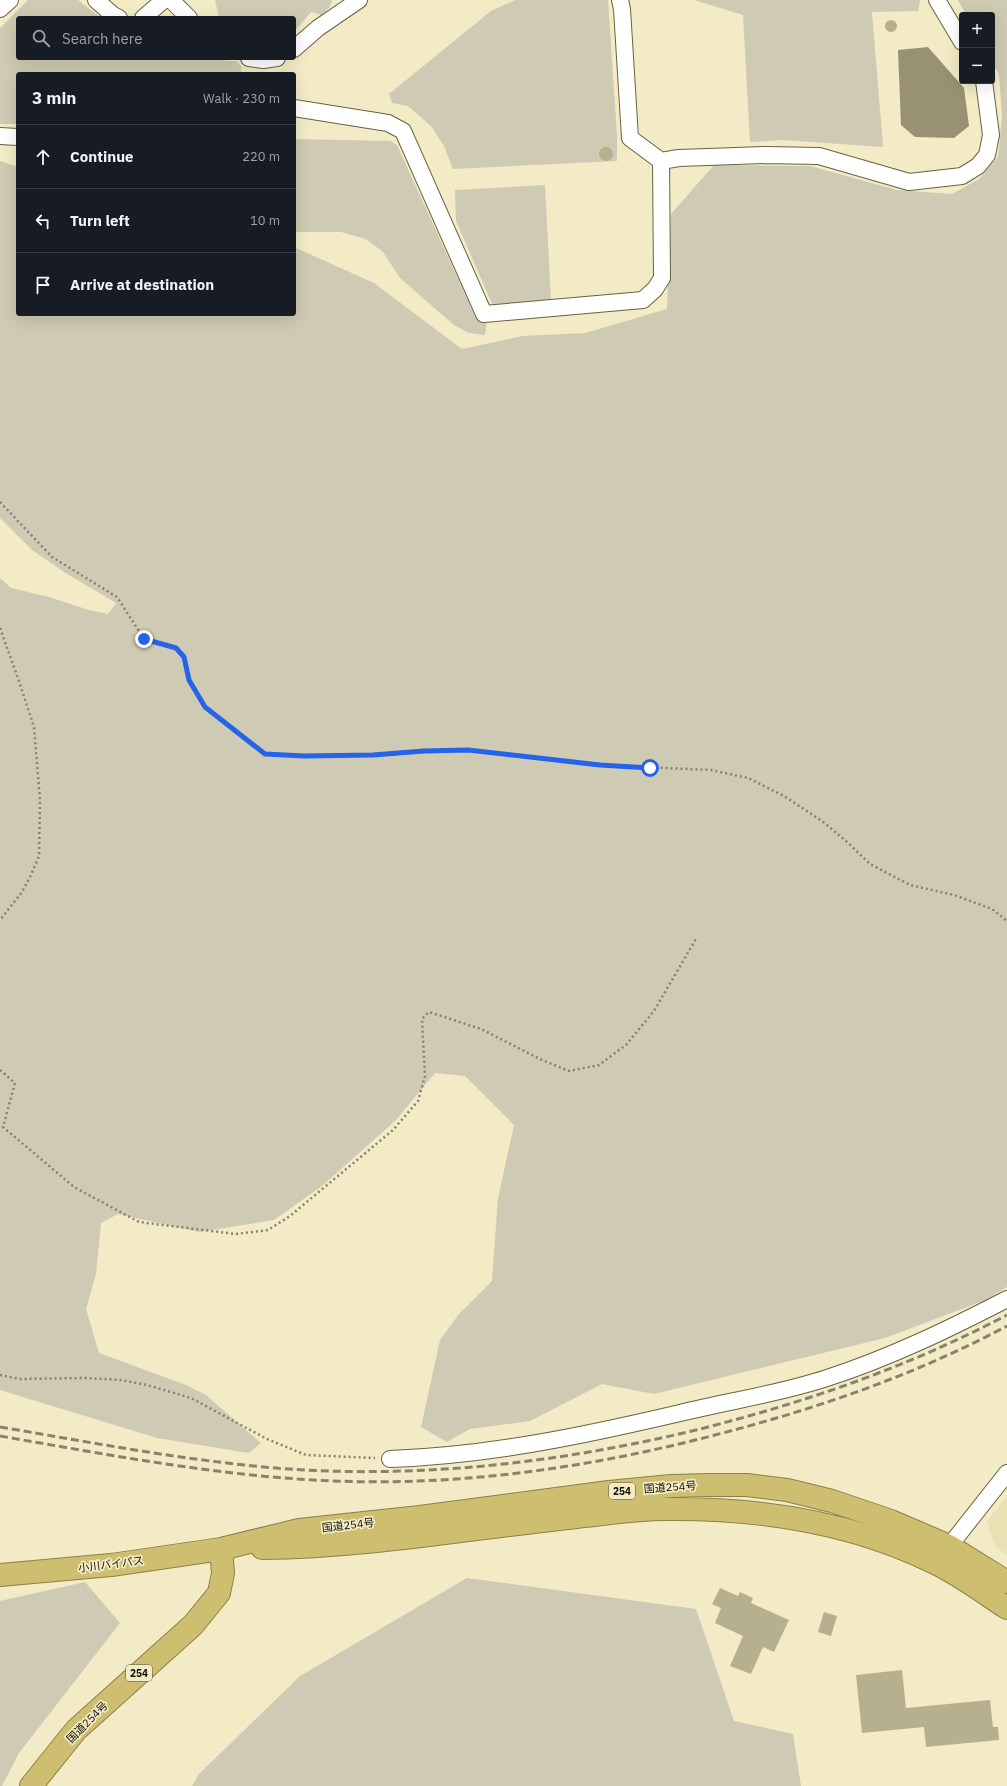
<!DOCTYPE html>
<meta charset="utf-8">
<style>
body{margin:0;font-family:"IBM Plex Sans","Noto Sans JP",sans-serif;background:#20242c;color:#f1f3f6}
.controls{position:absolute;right:12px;top:12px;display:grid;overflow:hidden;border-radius:4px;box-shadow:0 4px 16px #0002}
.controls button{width:36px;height:36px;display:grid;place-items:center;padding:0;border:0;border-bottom:1px solid #363941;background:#171b24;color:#f1f3f6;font:20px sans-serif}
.stop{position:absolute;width:12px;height:12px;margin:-9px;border:3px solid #2563eb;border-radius:50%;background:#fff}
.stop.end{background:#2563eb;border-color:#fff;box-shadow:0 1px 4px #0008}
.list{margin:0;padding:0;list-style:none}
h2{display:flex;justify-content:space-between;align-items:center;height:52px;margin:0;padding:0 16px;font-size:17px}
h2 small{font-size:13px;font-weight:400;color:#9ea1a6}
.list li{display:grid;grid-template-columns:26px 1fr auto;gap:12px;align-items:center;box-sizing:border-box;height:64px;padding:0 16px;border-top:1px solid #363941}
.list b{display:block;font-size:15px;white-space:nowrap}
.list em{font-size:13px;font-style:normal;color:#9ea1a6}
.icon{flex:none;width:22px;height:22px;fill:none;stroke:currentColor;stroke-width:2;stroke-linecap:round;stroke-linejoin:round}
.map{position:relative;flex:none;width:1007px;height:1786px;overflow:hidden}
.search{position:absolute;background:#171b24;box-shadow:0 4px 16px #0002;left:16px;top:16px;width:280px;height:44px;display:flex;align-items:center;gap:10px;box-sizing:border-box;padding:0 14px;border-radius:4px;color:#9ea1a6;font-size:15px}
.panel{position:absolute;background:#171b24;box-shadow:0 4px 16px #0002;left:16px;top:72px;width:280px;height:244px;border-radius:4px}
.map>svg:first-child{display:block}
.built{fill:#e9e0b4}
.green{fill:#cfcab3}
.water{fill:#989272}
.building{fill:#b7b08f}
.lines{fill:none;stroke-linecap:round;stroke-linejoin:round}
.minor-casing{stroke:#686241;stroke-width:18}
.highway-casing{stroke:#8c804a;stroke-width:24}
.path{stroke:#868169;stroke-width:2.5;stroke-dasharray:2 3;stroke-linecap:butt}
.minor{stroke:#fff;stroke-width:16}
.highway{stroke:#cebe70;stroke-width:22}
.rail{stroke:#89836b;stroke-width:3;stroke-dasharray:8 4;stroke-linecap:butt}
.route{stroke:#2563eb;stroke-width:5}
.labels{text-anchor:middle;stroke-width:3.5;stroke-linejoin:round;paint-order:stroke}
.shield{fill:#f2ebc6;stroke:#54503e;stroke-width:1}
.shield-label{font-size:10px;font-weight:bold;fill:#110e03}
.street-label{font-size:11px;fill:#110e03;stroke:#f2ebc6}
</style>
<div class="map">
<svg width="1007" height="1786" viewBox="0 0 1007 1786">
<rect width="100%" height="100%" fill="#f2ebc6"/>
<!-- built -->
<path class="built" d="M1007,1496v59l-12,-9 -8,-25z"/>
<!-- green -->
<path class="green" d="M28,0h50l23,18h-83v40h204l4,3h10l5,5v8h-223v50h-18v-96z
M215,0h117l-3,8 -8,7 -10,-3 -17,20v-14h-75z
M515,0h93l9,135v26l-164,8 -9,-23 -13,-20 -23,-20 -16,-3 -3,-9 102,-83z
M694,0h226l-2,11 -46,1 11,135 -101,-7 -32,2 -7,-127z
M958,0h49v1287l-21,13 -101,38 -231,56 -52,-10 -72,37 -60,8 -23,13 -26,-15 19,-87 19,-26 33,-33 6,-83 16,-73 -49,-49 -30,-3 -39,47 -74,66 -48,34 -75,12 -81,-18 -17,9 -5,51 -10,35 13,44 87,32 20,10 55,48 -12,10 -92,-15 -157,-48v-812l11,10 38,9 40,13 19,4 8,-11 -49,-29 -35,-24 -32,-32v-357l18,6v147h276v-67l80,36 88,66 61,-13 62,-3 82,-24 4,-95 43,-49 96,1 87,24 55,4 27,-15 19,-22 4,-41 -3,-42 -7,-12v-47h-26z
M294,139l96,2 7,4 77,169 13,7 -2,14 -16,-2 -15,-8 -54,-47 -17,-26 -17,-13 -25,-7h-47z
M545,185l6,116 -58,5 -37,-85 -1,-31z
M467,1578l229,31 38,112 59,13 8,52h-609l7,-12 101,-98z
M85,1582l35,41 -101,130 -17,33h-2v-185z"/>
<!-- water -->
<path class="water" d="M928,47l36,41 5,38 -15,12 -39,-1 -14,-12 -3,-75z"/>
<!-- building -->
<path class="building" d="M885 26a6 6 0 1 1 12 0a6 6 0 1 1-12 0Z
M599 154a7 7 0 1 1 14 0a7 7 0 1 1-14 0Z
M720,1588l18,8 2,-4 13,6 -2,5 38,17 -15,32 -11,-5 -12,27 -21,-8 13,-30 -28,-13 6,-15 -9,-4z
M824,1612l13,4 -6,20 -13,-4z
M902,1670l4,38 84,-8 3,27h5l1,13 -73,7 -2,-20 -62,6 -6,-58z"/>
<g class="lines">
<!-- minor casing -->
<g class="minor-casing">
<path id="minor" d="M96,0l17,15 6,3
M171,0l18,18
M620,0l2,9 8,129 31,23 18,-3 87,-3 53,1 90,26 53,-6 16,-10 9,-11 4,-20 -7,-54
M937,0l25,42
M0,9l10,-9
M143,18l21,-18
M294,49l24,-21 41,-28
M249,58l14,2 14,-2
M294,108l94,15 15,8 81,183 159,-14 12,-11 7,-11 -1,-117
M0,136l18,1
M390,1459c101,-4 192,-23 290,-46 48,-12 99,-19 147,-35 62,-20 122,-49 180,-79
M943,1554l64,-81"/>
</g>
<!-- highway casing -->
<g class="highway-casing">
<path id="highway" d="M262,1548c106,-1 210,-20 315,-31 29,-3 59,-8 88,-8 92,-1 187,13 270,54 25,12 49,30 72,45
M0,1575l111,-10 110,-16 78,-19 121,-13 189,-25 62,-6 38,-1h38l40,5 45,11 59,20 58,25 58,36
M31,1786l45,-56 117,-105 26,-32 4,-20 -2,-24"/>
</g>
<!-- path -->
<path class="path" d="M0,502l52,55 65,40 27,42 32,9 8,9 5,23 16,27 60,47 39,2 69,-1 95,-5 132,15 111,5 37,8 36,18 38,25 24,20 24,23 40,21 44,10 38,14 15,12
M0,628l19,53 15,46 6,73 -1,56 -8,19 -9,17 -22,28
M0,1070l15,13 -12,44 71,60 65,35 97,12 32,-4 22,-14 103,-86 25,-29 7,-25 -3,-57 7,-7 52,17 61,31 27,11 30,-6 27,-20 28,-34 43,-74
M0,1375l20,4 65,-1 36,2 26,5 44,13 76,41 39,16 69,3"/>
<!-- minor -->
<use href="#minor" class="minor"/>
<!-- highway -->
<use href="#highway" class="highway"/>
<!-- rail -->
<path class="rail" d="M0,1427c101,17 202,37 304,43 132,7 263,-9 392,-40 108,-27 212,-63 311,-115
M0,1436c104,18 208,38 314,44 135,8 271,-11 401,-45 101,-26 200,-60 292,-109"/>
</g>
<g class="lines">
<!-- route -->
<path class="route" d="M144,639l32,9 8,9 5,23 16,27 60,47 39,2 69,-1 51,-4 44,-1 132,15 50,3"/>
</g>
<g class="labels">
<!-- shield labels -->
<g class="shield">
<rect x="609" y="1483" width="26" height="16" rx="3"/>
<rect x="126" y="1665" width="26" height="16" rx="3"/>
</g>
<g class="shield-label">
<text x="622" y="1495">254</text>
<text x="139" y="1677">254</text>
</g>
<!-- street labels -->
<g class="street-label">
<text transform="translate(670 1487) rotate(-4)" y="4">国道254号</text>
<text transform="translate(348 1525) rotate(-6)" y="4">国道254号</text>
<text transform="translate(111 1564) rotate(-7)" y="4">小川バイパス</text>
<text transform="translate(87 1722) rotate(-45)" y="4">国道254号</text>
</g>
</g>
</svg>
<div class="controls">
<button>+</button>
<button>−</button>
</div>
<div class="stop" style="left:650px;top:768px"></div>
<div class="stop end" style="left:144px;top:639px"></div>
<div class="search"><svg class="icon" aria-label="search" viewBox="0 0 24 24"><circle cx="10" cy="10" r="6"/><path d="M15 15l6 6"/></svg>Search here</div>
<section class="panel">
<h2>3 min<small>Walk · 230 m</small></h2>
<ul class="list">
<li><svg class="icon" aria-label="ahead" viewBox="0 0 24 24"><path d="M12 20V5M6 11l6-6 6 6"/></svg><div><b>Continue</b></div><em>220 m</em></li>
<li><svg class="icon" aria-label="left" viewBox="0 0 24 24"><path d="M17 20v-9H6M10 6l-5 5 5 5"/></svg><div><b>Turn left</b></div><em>10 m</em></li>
<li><svg class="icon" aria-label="arrive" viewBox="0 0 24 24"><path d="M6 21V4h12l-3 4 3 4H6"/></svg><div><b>Arrive at destination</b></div></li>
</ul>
</section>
</div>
